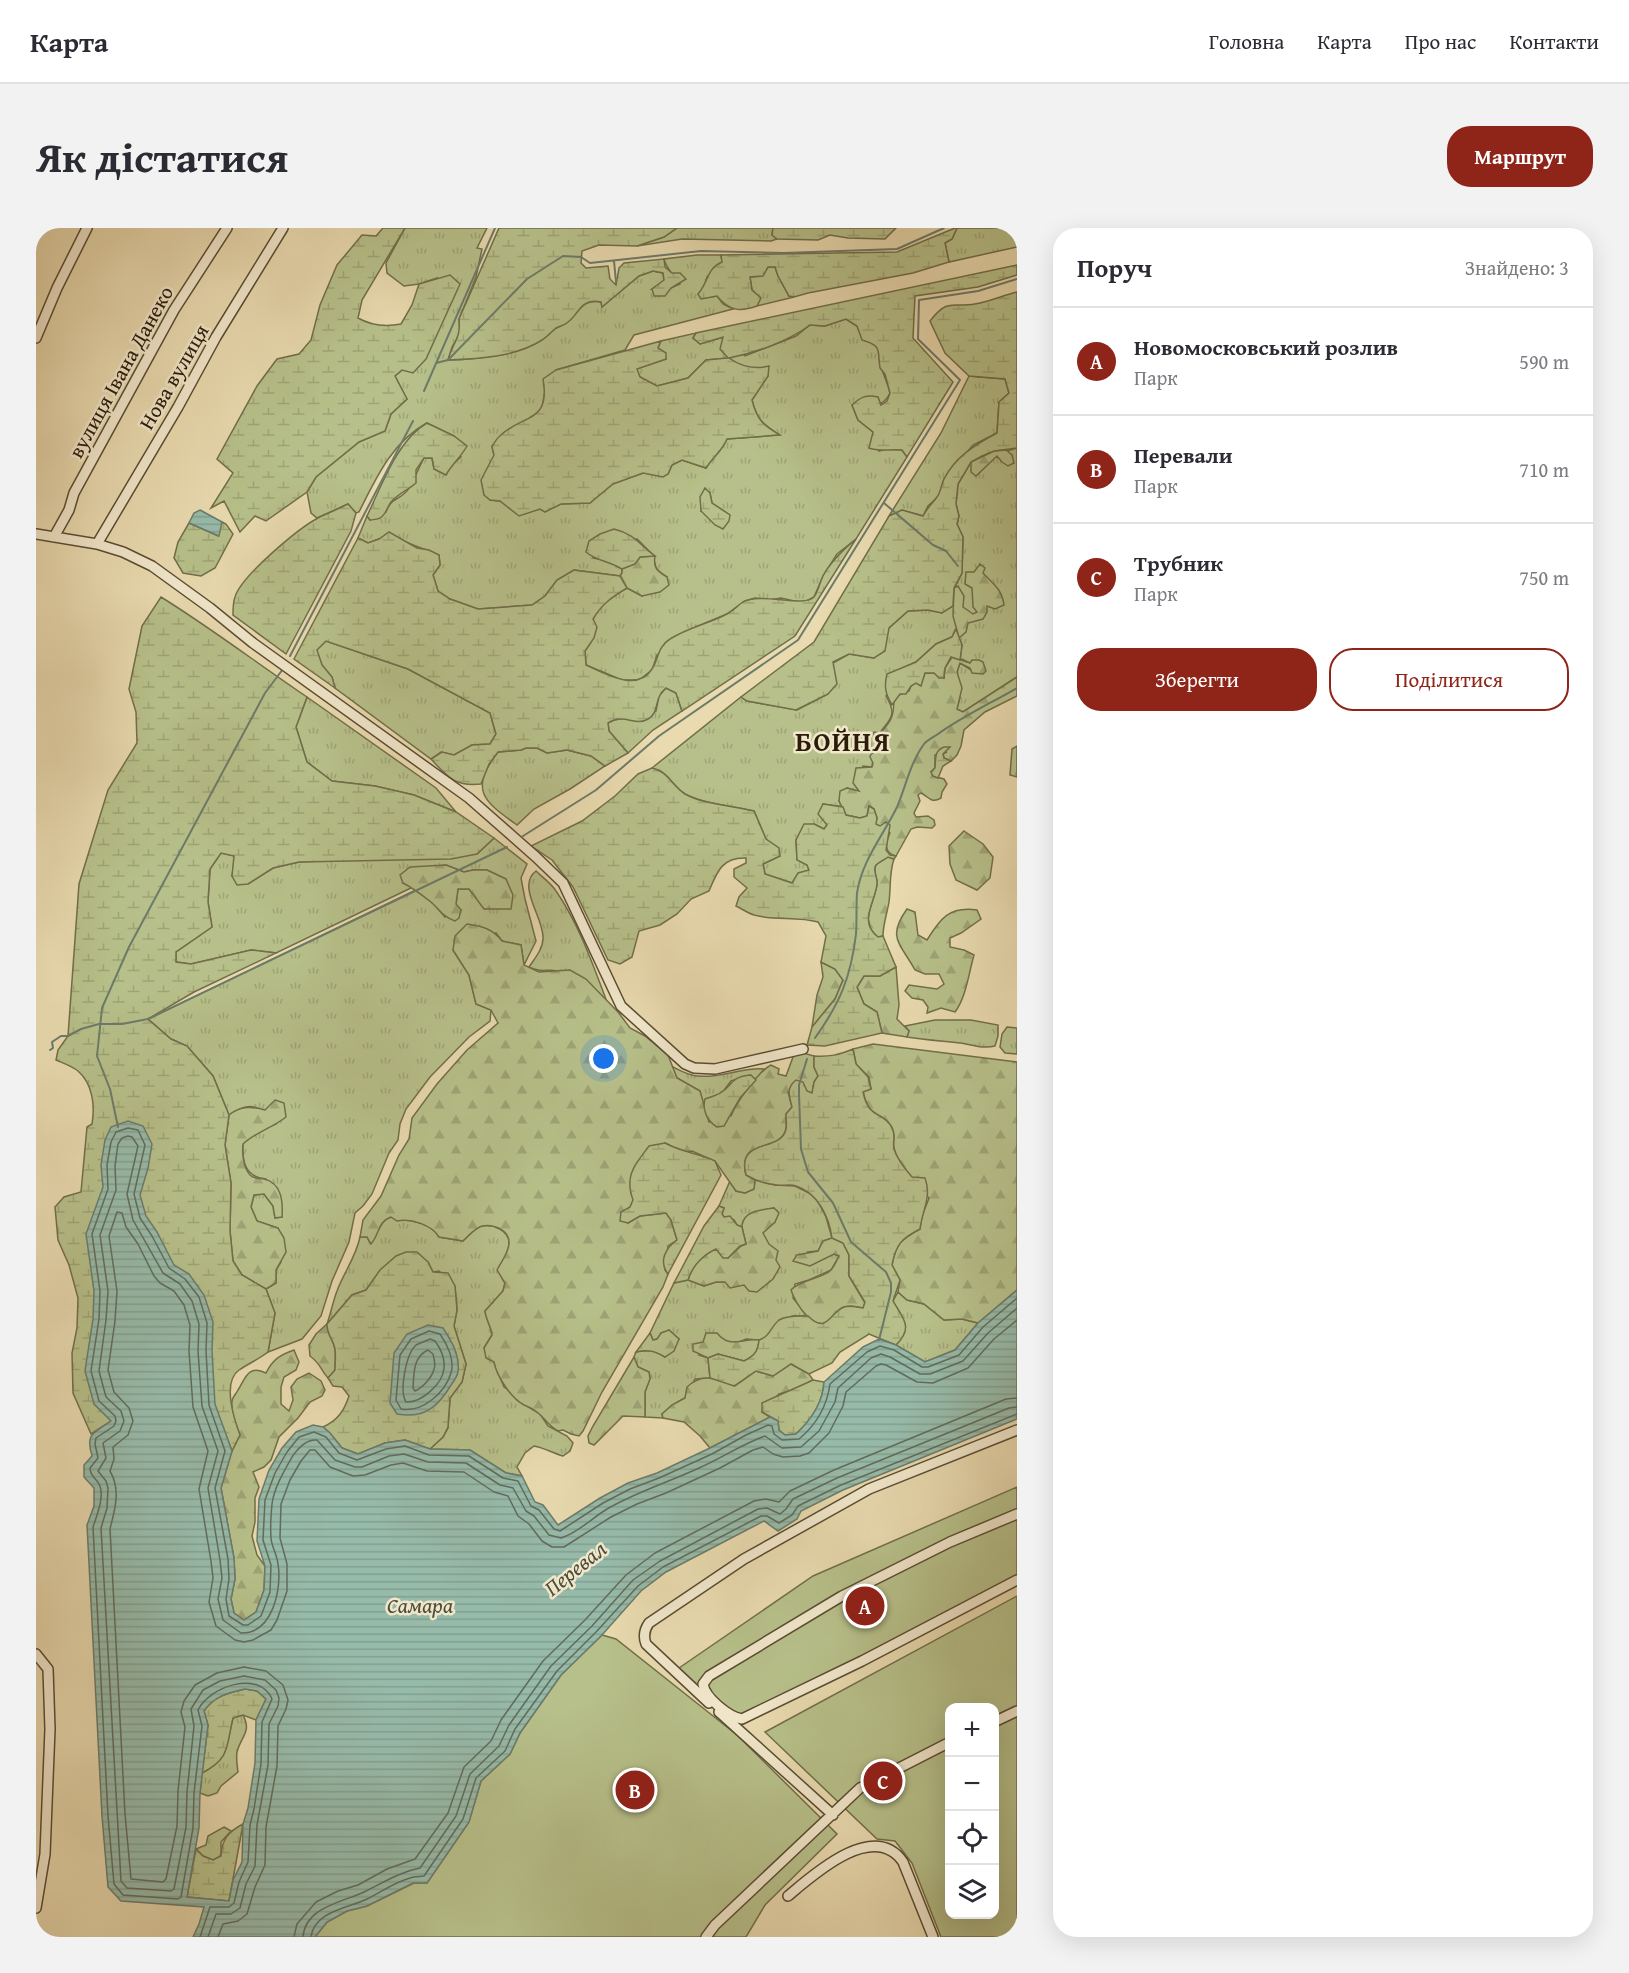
<!DOCTYPE html>
<html lang="uk">
<meta charset="utf-8">
<style>
body{margin:0;font-family:"Gentium Book Plus",serif;background:#f2f2f3;color:#2b2b33}
.controls{position:absolute;right:18px;bottom:18px;display:grid;overflow:hidden;border-radius:12px;box-shadow:0 6px 24px #0002}
.controls button{width:54px;height:54px;display:grid;place-items:center;padding:0;border:0;border-bottom:2px solid #e1e1e2;background:#fff;color:#2b2b33;font:30px sans-serif}
.you{position:absolute;left:568px;top:831px;width:21px;height:21px;margin:-15px;border:4px solid #fff;border-radius:50%;background:#1a73e8;box-shadow:0 0 0 9px #1a73e833}
.badge{display:grid;place-items:center;width:39px;height:39px;border-radius:50%;background:#8f2418;color:#fff;font-size:20px;font-weight:700}
.pin{position:absolute;translate:-50% -50%;border:3px solid #fff;box-shadow:0 2px 6px #0006}
.list{margin:0;padding:0;list-style:none}
h2{display:flex;justify-content:space-between;align-items:center;height:78px;margin:0;padding:0 24px;font-size:26px}
h2 small{font-size:20px;font-weight:400;color:#7c7c81}
.list li{display:grid;grid-template-columns:39px 1fr auto;gap:18px;align-items:center;box-sizing:border-box;height:108px;padding:0 24px;border-top:2px solid #e1e1e2}
.list b{display:block;font-size:22px;white-space:nowrap}
.list p{margin:0;font-size:20px;white-space:nowrap;color:#7c7c81}
.list em{font-size:20px;font-style:normal;color:#7c7c81}
.actions{display:flex;gap:12px;padding:18px 24px}
.actions a{flex:1;padding:14px 0;border:2px solid #8f2418;border-radius:24px;text-align:center;font-size:21px;color:#8f2418}
.actions .main{background:#8f2418;color:#fff}
.icon{flex:none;width:33px;height:33px;fill:none;stroke:currentColor;stroke-width:2;stroke-linecap:round;stroke-linejoin:round}
.map{position:relative;flex:none;width:981px;height:1709px;overflow:hidden;border-radius:24px}
header{display:flex;align-items:center;gap:36px;box-sizing:border-box;height:84px;padding:0 30px;background:#fff;border-bottom:2px solid #e1e1e2}
header strong{font-size:28px}
nav{display:flex;gap:33px;margin-inline-start:auto;font-size:21px}
.intro{display:flex;align-items:center;justify-content:space-between;box-sizing:border-box;height:144px;padding:0 36px}
h1{margin:0;font-size:42px}
.button{padding:15px 27px;border-radius:24px;background:#8f2418;color:#fff;font-size:21px;font-weight:700}
main{display:flex;gap:36px;padding:0 36px}
aside{flex:1;background:#fff;border-radius:24px;box-shadow:0 6px 24px #0002}
.map>svg:first-child{display:block}
.grass{fill:url(#grass-tufts);stroke:#716e4a;stroke-width:1.5;fill-rule:evenodd}
.forest{fill:url(#forest-firs);stroke:#716e4a;stroke-width:1.5}
.wetland{fill:url(#wetland-marsh);stroke:#716e4a;stroke-width:1.5}
.garden{fill:#b7c08a;stroke:#716e4a;stroke-width:1.5;fill-rule:evenodd}
.water{fill:url(#water-rules);stroke:#6c7b6a;stroke-width:1.5;fill-rule:evenodd}
.lines{fill:none;stroke-linecap:round;stroke-linejoin:round}
.shore{stroke:#616c5a;stroke-width:1.5}
.stream{stroke:#6c7b6a;stroke-width:2}
.minor-casing{stroke:#5a4c33;stroke-width:12}
.minor{stroke:#f1e7cb;stroke-width:9}
.labels{text-anchor:middle;stroke-width:5;stroke-linejoin:round;paint-order:stroke}
.street-label{font-size:21px;fill:#2b1c0a;stroke:#f1e7cb}
.water-label{font-size:22px;font-style:italic;fill:#4b4c3a;stroke:#f1e7cb}
.district-label{font-size:27px;font-weight:bold;letter-spacing:1.5px;fill:#2b1c0a;stroke:#f1e7cb}
</style>
<header>
<strong>Карта</strong>
<nav><a>Головна</a><a>Карта</a><a>Про нас</a><a>Контакти</a></nav>
</header>
<div class="intro"><h1>Як дістатися</h1><a class="button">Маршрут</a></div>
<main>
<div class="map">
<svg width="981" height="1709" viewBox="0 0 981 1709">
<defs>
<pattern id="grass-tufts" width="24" height="20" patternUnits="userSpaceOnUse" patternTransform="scale(1.5)"><rect width="24" height="20" fill="#b7c08a"/><path d="M3 7l-1-3M5 7V3M7 7l1-3M15 17l-1-3M17 17v-4M19 17l1-3" fill="none" stroke="#9ea476"/></pattern>
<pattern id="forest-firs" width="22" height="20" patternUnits="userSpaceOnUse" patternTransform="scale(1.5)"><rect width="22" height="20" fill="#b7c08a"/><path d="M5 1l3.5 6h-7zM16 11l3.5 6h-7z" fill="#9ea476"/></pattern>
<pattern id="wetland-marsh" width="20" height="14" patternUnits="userSpaceOnUse" patternTransform="scale(1.5)"><rect width="20" height="14" fill="#b7c08a"/><path d="M1 5h8M5 5V1M11 12h8M15 12V8" fill="none" stroke="#9ea476"/></pattern>
<pattern id="water-rules" width="6" height="5" patternUnits="userSpaceOnUse" patternTransform="scale(1.5)"><rect width="6" height="5" fill="#97bbaa"/><path d="M0 2.5h6" fill="none" stroke="#82a091"/></pattern>
</defs>
<rect width="100%" height="100%" fill="#e9daaf"/>
<filter id="stains"><feTurbulence type="fractalNoise" baseFrequency=".00333" numOctaves="4"/><feColorMatrix values="0 0 0 0 .2 0 0 0 0 .09 0 0 0 0 .02 0 0 0 .5 -.17"/></filter>
<radialGradient id="worn" r=".72"><stop offset=".6" stop-color="#630" stop-opacity="0"/><stop offset="1" stop-color="#630" stop-opacity=".3"/></radialGradient>
<!-- grass -->
<path class="grass" d="M369,0h82l-10,20 5,1 -6,28 -17,42 1,15 -8,13 -4,13c31,-1 65,-4 92,-19 6,-3 10,-8 15,-12 4,-3 8,-4 12,-7 13,-9 13,-23 34,-20l1,4 37,-30 14,-5 10,2 1,8 -12,8 19,-1 9,-4c-6,-9 -14,-15 -16,-25l33,-4h24l1,7 -15,15 -5,21 15,-2 6,8 10,5 -99,26 -9,15 -69,20 -11,21 -3,16 -8,10 -32,17 -10,12 2,9 -4,45 10,1 19,14 21,-6 5,3 15,-8 30,-1 22,-19 31,-11 25,1 4,-9 10,-5 24,8c7,-11 16,-17 21,-29l52,-4c-16,-12 -22,-14 -27,-35l16,-24 -12,-6 -18,-6 -9,-6 -23,2 -18,18 -31,8 -17,-9 -4,-8 30,-10 -8,-11 3,-7 35,-8 -3,5 7,6 24,-7 21,19 51,-20 14,-11 15,1 21,-7 11,7 6,14 12,4 4,5c-2,15 8,30 11,44 -8,17 -21,12 -38,12l6,15 15,12 6,19 8,-2 15,1 5,7 -51,82 -19,15 -14,22 -9,21 -11,6 -22,-5 -12,2 -14,-2 -10,3 -18,13 -31,13 -39,28 -5,15 -13,10h-17l-36,-15 -1,-14c13,-18 5,-12 8,-31 3,-16 21,-25 34,-32l15,8 25,-19c-10,-6 -13,-9 -13,-21l-17,-17 -44,19 15,3 14,8v4l-2,3 -46,-6 -17,10 -12,16 -13,9 -54,4 -28,-10 -12,-8 -5,-16 7,-10 -1,-10 -36,-14 -24,-2 -11,4 -10,-5 9,-22 3,4 16,-8c5,-14 11,-11 20,-20 4,-3 14,-27 18,-34h8l2,11 12,6 4,-9 11,-9 -7,-21 -27,-13c-35,19 -51,55 -68,89l-3,1 -8,-9 -31,14 -6,-5 -4,-21 9,-15 43,-35 26,-11 6,-17 16,-15 -12,-23 7,-6 35,-92 -18,6 -15,2 -17,-13 -1,-10zM674,265l2,10 18,12 -29,-4z
M641,0h96l-1,7 5,4 -6,2 -89,-2 -45,7 27,-9z
M921,0h60v19l-68,15 -4,-19 7,-4z
M732,39h7l3,9 11,20 5,1 -37,9 3,-8 -8,-8 -2,-13 12,-1z
M933,148l36,3 4,14 -10,9 -2,31 -24,12 -29,34 -5,17 -11,10 -5,10 -21,-6 -13,6 52,-83z
M981,220v229l-54,35 -6,-3 3,-12 -3,-25 3,-9 11,7 -1,-7 -8,-4 -2,1 2,-15 -7,-15 -3,7 -16,7 -20,18 -13,6 -17,28c15,24 -2,25 -10,44l6,3v4l-8,4 -2,16 -9,-1 -5,22 1,4 -12,-4 -8,13 4,6 -20,-3 4,21 -3,4 -10,-5 -18,16 1,19 10,6 2,5 -17,13 -27,-9 -2,-10 17,-8 -14,-17 -12,-28c-20,-5 -52,-7 -69,-17 -14,-9 -16,-22 -33,-26l89,-71 6,4 50,9 31,-16 5,-31 16,-9 25,4 15,-30 19,-17 20,-1 14,3 20,-40 1,-36 -6,-13 2,-8 -3,-12 2,-20 13,-22z
M290,413l82,28 82,44 6,21 -6,10 -18,1 -18,10 -13,-3 -10,7 -96,-71 -3,-11 -10,-12 -6,-15z
M630,460l10,5 6,18 -29,19 -25,23 -19,-22 -1,-8c10,-6 19,-5 30,-2l18,-10 3,-15z
M271,469l129,91 20,24 -42,-17 -39,-9 -43,-5 -25,-19 -11,-35z
M981,518v31l-7,-2 2,-26z
M490,520h11l10,5 20,-3 24,6 14,10 -35,23 -36,20 -17,16c-34,-24 -48,-35 -19,-73l23,-2z
M458,610l33,26 -6,14 4,21 11,42 -12,24 -3,-20 -19,-4 -6,-8 -43,17 16,25 7,29 15,6 -1,11 -21,16 -39,40 -24,32 -6,15 -2,16 -9,13 -17,41 -9,12 -8,7 -6,29 -17,39 -11,35 -19,23 -34,13 7,-39 -9,-24 10,-6v-13l5,-8 -3,-34 -21,-7 -6,-14 3,-12 10,-1 9,12 2,12 7,-1 -16,-38c-21,-2 -24,-17 -23,-36l12,-10 21,-9c-14,-18 -26,-24 -47,-9l-16,-39 -26,-30 -16,-7 -23,-20 268,-129 18,14 11,13 11,-13 2,-15h11l16,20 21,-30 -19,-9h-14l-9,2 -18,-7 -43,18 10,4 -137,66 -25,-3 -60,14 -15,-2v-10l36,-25 -4,-25 2,-33 11,-16 14,3 -3,20 16,8 25,-16 26,-6 178,-8z
M500,643c6,6 15,12 20,20 23,33 37,74 51,111 -13,-13 -32,-25 -50,-31 -10,-3 -14,3 -28,-4 6,-9 14,-18 14,-29 1,-20 -27,-52 -7,-67z
M899,792h36l27,5v11l-3,10c-12,3 -22,-1 -34,-3 -18,-2 -36,-3 -54,-6l2,-6 -4,-5z
M971,799l10,1v26l-12,-1 -5,-6 2,-13z
M635,838c8,4 18,10 27,10 22,3 43,-9 66,-7l-8,11 -6,-5 -19,6 -9,12 -16,6 -3,7 -3,-15 -23,-13z
M719,952l20,5 20,1 20,10 11,21 6,21 -9,3 -5,10 -11,1 19,5 8,-3 5,2 -8,14 -22,10 -14,4 -2,14 15,18h-16l-26,22 -7,2 -13,-1 -9,4 -14,-2 -24,14 9,3 2,20 -15,1 -10,19 -13,7 -10,9 1,4 -18,-1v-25l5,-14 -1,-6 -11,-5 -4,-10 2,-5c12,-3 19,-1 29,5l14,-18 -10,-9 -8,3 -3,6 -5,1 -3,-7 24,-50 14,-3 16,6 12,-4h9l51,-22 -14,-27 13,-11 -1,-14c-13,3 -27,3 -32,19l-5,-2 -3,-5 -10,-3 -2,-3 2,-6 -5,-2 11,-25 6,10 9,2 9,-4z
M355,989c16,3 40,5 48,20l24,4c5,-5 12,-13 18,-15 12,-2 29,4 28,18 -1,16 -17,21 -4,39l-2,8 -18,20c1,9 6,15 7,24l-8,13 10,14 10,25 6,4 7,9 23,14 8,12 19,10 6,7 -3,8 -7,5c-11,-3 -18,-8 -29,-10l-9,7 -8,14 5,9 -16,-3 -36,-23 -40,-1 13,-12 5,-9 2,-30 12,-16 4,-18 -12,-38 3,-16 -2,-24 -16,-15 -6,1 -5,-10 -47,8 -15,20 -14,5 -25,29c4,-11 6,-23 10,-33 7,-19 19,-34 23,-54h7l3,6 15,-24z
M862,1064l9,8 17,4 20,16 18,-1 16,4 -23,27 -30,12 -29,-17c17,-18 7,-26 -3,-44z
M207,1487c9,17 -2,21 -6,37 -1,6 0,13 1,20l-17,14 -4,7 -9,3 -8,-3 2,-20c28,-15 24,-28 31,-55z
M188,1599l7,4 -10,11v14l-8,4 -10,-4 -7,-7 10,-4 2,-9z"/>
<!-- forest -->
<path class="forest" d="M970,222l6,5 2,8 -6,3 -6,-4 -5,-6 -21,20 -5,-4v-10l23,-11z
M619,328c-2,12 2,15 12,21l2,8 -9,7 -18,4 -15,-8 -7,-12 2,-3v-4l13,-5 5,-7z
M944,336l5,4 -2,5c10,11 19,16 21,32l-9,4 -8,-3v6l-4,7 -15,4 -2,9 -7,6 -6,-22 1,-28 4,-2 6,10 -1,11 10,7 4,-2 -4,-5 -1,-19 -7,-4 1,-12h8z
M916,429l18,6 2,-3h7l4,2 3,9 -3,3 -11,-1 -2,-5 -10,-5 -3,9 5,16 -5,21 6,3 54,-35v19l-32,16 -21,18 -3,16 -4,9 -6,6 -7,-3 -1,-4 4,-2 -12,3v13l-4,4 2,4 11,3 3,5 -5,8 -1,6c-10,6 -12,-1 -20,-5l-3,2 2,6 -6,12 2,4 12,-1 6,4 1,5 -3,3 -15,-1 -6,2 -15,27c-13,-3 -10,-14 -6,-23l-15,-9 2,-6 -3,-9 -5,-3 -2,10 -7,2 -14,-3 -7,-14 1,-10 7,-3 12,3 -6,-8 3,-15 16,-1 1,-4 -3,-6 1,-3 11,-7v-4l-9,-7 1,-4 6,1c5,-5 10,-10 12,-17 5,-15 -5,-18 17,-25l2,-5 12,-8 2,-5h9l10,5 1,-10z
M928,603l19,13 10,13 -3,21 -13,12 -21,-10 -6,-16 -1,-18z
M852,629l6,2c-5,14 -3,28 -5,43 -2,12 -6,22 -6,34l-5,1c-20,-16 -3,-34 -1,-53 1,-7 -5,-13 -1,-19 3,-3 8,-5 12,-8z
M410,637l18,7 9,-2h14l19,9 7,16 -2,14h-27l-15,-20h-11l-2,15 5,6 -2,8 -4,3c-13,-5 -14,-10 -24,-19 -9,-7 -18,-14 -28,-19l-3,-8 10,-8z
M871,681l8,3 3,23 9,5c13,-21 22,-34 50,-30l4,9 -20,14 -11,5v9l14,3 10,5c-5,17 -8,43 -19,57l-14,-4 -14,5 1,-6 -5,-7 -11,-2 -7,-7 4,-6 28,4 7,-5 -5,-10h-14l-10,-4c-14,-26 -29,-32 -8,-61z
M431,696c15,2 26,5 35,17l19,4 3,20 15,7 31,-2 16,9 32,33 12,16 15,8 23,19 9,23 23,13 9,31 22,-6c5,-13 28,-45 40,-51l8,4 -1,5 8,2 7,-19 7,-5 14,4v11l4,9 -4,6 -2,12 -5,-3 -19,1 4,15 -6,7c0,5 1,11 0,15 -5,24 -50,8 -40,46l9,5 -1,9 -9,4 -9,-2 -21,-30 -23,-10 -9,1 -18,-9 -34,50 3,6 -4,8 -2,16 12,-7 26,-3 5,7 6,20 -9,6 -3,24 3,4 -5,13 -61,105 -19,39 -4,5 -8,-2 -8,-4 -5,1c-10,-5 -13,-13 -21,-19 -5,-4 -8,-5 -13,-7 -13,-7 -27,-28 -30,-43l-8,-4 -2,-10 8,-13c-1,-9 -6,-15 -7,-24l18,-20 2,-8 -8,-13c4,-8 11,-16 12,-26 1,-14 -15,-20 -27,-18 -7,2 -14,10 -19,15l-24,-4c-7,-12 -28,-19 -42,-16l-6,-4c-14,5 -11,17 -20,27l-4,-7h-7l3,-17 18,-24 18,-41 10,-16 3,-21 25,-34 30,-34 31,-27 -7,-13 -15,-6 -7,-29 -16,-25 2,-14z
M785,734l14,7 8,11 -8,19 -23,28 5,-32 6,-18z
M860,739l3,38 -2,14 12,12 -2,6 -25,-4 -5,-21 -13,-8 -7,-17 7,-11h16z
M837,816l144,18v228l-39,33 -16,-4 -18,1 -20,-16 -17,-4 -9,-8 2,-12 -8,-15c4,-21 9,-26 28,-36l2,-13 7,-18c-10,-13 -32,-34 -35,-50 -2,-8 3,-13 -3,-22 -11,-16 -22,-6 -28,-35l8,-2 -2,-12 -13,-13 -3,-15z
M239,872l9,3 2,14c-14,11 -30,15 -43,27 -1,9 0,23 7,31 4,4 9,3 14,4 18,4 19,23 18,38l-7,1 -2,-12 -9,-12 -10,1 -3,12 6,14 21,7 6,10 2,14 -10,18v13l-10,6 -24,-14 -9,-14 -3,-30 1,-48 -6,-38 4,-30c12,-9 22,-9 36,-5z
M738,980l5,5 -4,9 -12,11 6,11 9,7 -2,9 4,7 -7,12 -16,13 -8,-1 -5,-6 -14,3 -5,-6h-9l-12,4 -16,-6c4,-14 14,-25 28,-32l12,10 13,-12 5,-2c-1,-6 -4,-13 -4,-19 2,-15 21,-15 32,-17z
M796,1010l11,5 6,12v21l16,27 -2,5c-6,-1 -13,-3 -19,-1 -8,3 -8,8 -13,13 -17,14 -36,-17 -40,-30 8,-10 33,-12 40,-20 3,-3 6,-10 8,-14l-5,-2 -24,12 -17,-5 4,-6 21,-4 5,-10z
M291,1096c0,11 6,14 8,25 1,7 0,14 0,21l-7,8c-8,-9 -7,-14 -18,-22l-1,-11 7,-11z
M633,1102l10,9 -5,12 -9,6c-10,-6 -17,-8 -29,-5l14,-19 3,7 4,-1 4,-6z
M670,1105h11c13,16 24,5 42,7 -1,12 -5,16 -15,21l-26,-7 -10,4 -15,-7v-7l10,-2z
M258,1122l5,12 -3,8 -12,7 -3,10v17l8,7 4,-11 -2,-13 6,-8 12,-6 12,8 4,9 -3,6 -12,6 -12,16 -19,19 -8,23 -7,7 -11,5 6,15 -4,11v24l-3,14 5,19 8,11 -1,24 -8,22 -12,8 -10,-7 -3,-14 4,-20 -1,-21 -13,-70 11,-37 8,-16c-3,-9 -8,-18 -8,-28 -1,-9 2,-10 6,-17 7,-11 10,-26 28,-17 7,-14 14,-18 28,-23z
M598,1129l4,10 11,5 1,7 -5,13v25l-22,-1 -29,29 -5,-2 -1,-7 5,-10z
M755,1136l18,10 4,6 -16,9 -18,5 -17,18 8,5 -60,31 -10,-12 -16,-14 -21,-4 -1,-4 10,-9 13,-7 2,-11c16,-15 29,-8 48,-1l21,-15 17,5z"/>
<!-- wetland -->
<path class="wetland" d="M347,0h22l-43,72 -4,18c14,8 28,9 43,6l11,-19 7,-21 31,-9 10,9 -34,75 -13,14 -11,-3 -7,6 12,23 -16,15 -6,17 -26,11 -43,35 -9,15 -41,29 -11,-5 -15,16 -16,-31 -13,7 22,-35 -16,-14 40,-73 20,-27 22,-5 12,-14 9,-35 17,-40 25,-30 14,1z
M463,0h178l-13,9 -27,9 -38,-1 -17,6 -1,12 5,5 22,-2 2,13 6,6 3,-17 5,-5 40,-4 1,8 7,6h8l6,6 -15,9 -6,8h-11l-2,-7 12,-9 -1,-7 -10,-2 -14,5 -37,31 -1,-5c-21,-4 -21,11 -33,20 -3,3 -8,4 -12,6 -5,4 -9,9 -14,12 -26,17 -64,19 -94,20 5,-19 13,-20 11,-41z
M737,0h123l-11,11 -37,-1 -18,-3 -12,5 -41,-1 -5,-4z
M919,0h2l-5,11 -7,4 4,19 -36,11 -105,20 -14,4 -5,-1 -11,-20 -3,-9h-7l-5,9 -13,1 2,13 9,8 -4,8c-17,6 -28,5 -40,-10l-16,3 -3,-5c10,-11 9,-26 24,-32l-1,-7 176,-3z
M981,37v10l-39,12 -63,9 -2,42 40,44 -46,75 -5,-7c-12,-1 -22,2 -33,-2l4,-16 -15,-12 -6,-15c9,-8 14,-11 26,-8l3,8 6,-4 3,-8 -5,-19 -5,-6c-3,-18 3,-22 -18,-28l-5,-14 -11,-7 -21,7 -15,-1c-21,16 -55,28 -81,33 13,9 25,12 40,8l-1,10 -16,24c5,20 11,25 28,35l-53,4c-5,12 -14,18 -21,29l-24,-8 -10,5 -4,9 -5,3 -20,-4 -30,11 -23,19 -29,1 -16,8 -5,-3 -21,7 -19,-15 -10,-1 -6,-5 -3,-15 13,-25 -2,-8c2,-4 5,-9 9,-12 22,-21 50,-12 42,-56l13,-9 105,-29 -3,7 8,5v6l-29,10 3,8 17,9 31,-8 18,-18 22,-2 -8,-9 3,-12 -23,7 -7,-6 3,-5z
M981,64v156l-23,3 -12,5 -11,6 -13,22 -2,20 3,12 -2,8 6,13 -1,36 -8,15 -1,18 -11,7 -14,-3 -20,1 -19,17 -4,23 -11,7 -25,-4 -16,8 4,22 -9,10 -32,16 -49,-9 -6,-4 73,-55 75,-126 13,-6 21,6c4,-8 9,-12 14,-19 4,-5 4,-12 7,-18 11,-22 32,-35 53,-46l2,-31 10,-9 -4,-14 -36,-3 -24,-23 -15,-32c20,-26 24,-11 50,-18 13,-3 25,-8 37,-11z
M391,195l27,13 13,10c-6,11 -15,18 -21,29l-12,-6 -2,-11h-8l-8,12v13c-8,7 -18,11 -25,19 -4,5 -5,13 -11,16 -1,1 -9,2 -10,2l-3,-4c14,-29 31,-77 60,-93z
M669,260l5,5 2,10 18,12 -1,6 -6,8 -8,-4 -14,-14 -1,-14z
M312,276l8,9 -5,18 -65,123 -53,-39c0,-5 0,-13 2,-18 6,-21 64,-69 83,-79 10,-5 20,-9 30,-14z
M186,294l4,2 7,10 -18,34 -14,8 -18,-3 -9,-15 4,-16 11,-19 29,13z
M578,301c20,5 25,15 41,27l-15,1 -5,7 -13,5c-12,-8 -26,-8 -36,-17l3,-11 11,-7z
M353,304l28,16 12,2 10,5 1,10 -7,10 5,16 12,8 28,10 54,-4 13,-9 12,-16 17,-10 46,6 7,12c-15,9 -25,16 -34,31l4,8 -3,11 -9,13 1,14c18,8 51,28 66,4 7,-10 5,-22 18,-30 17,-11 37,-15 55,-24 7,-3 12,-9 18,-13 18,-10 60,6 71,-5 4,-5 6,-15 9,-21 8,-15 20,-26 33,-37l-61,97 -113,75 -6,-18 -10,-5c-2,2 -5,4 -6,7 -5,9 -2,20 -14,25 -11,6 -22,-7 -38,3l1,8 19,22 -23,13 -14,-10 -24,-6 -20,3 -10,-5h-11l-5,2 -23,2 -9,12 -8,20c-26,3 -33,-7 -50,-25l11,-7 12,3 18,-10 18,-1 6,-10 -6,-21 -82,-44 -82,-28 -9,9 5,15 10,12 3,11 -41,-29 64,-121 10,5 11,-4z
M125,369c50,31 97,67 146,100l-11,30 11,35 25,19 43,5 39,9 42,17 38,26 -17,16 -26,5 -152,3 -26,6 -25,16 -11,1 -5,-9 2,-20 -13,-3 -11,16 -2,33 4,25 -36,25v10l15,2 60,-14 25,3 -82,39 -46,27 23,20 16,7 26,30 16,39 -4,30 6,38 -1,48 3,30 9,14 24,14 9,24 -7,39c-9,7 -20,12 -29,18 -17,12 -5,49 1,65l-8,16 -11,-29 -110,-1 -20,13 -18,-41 -1,-40 5,-25 1,-30 -9,-33 -11,-25 -3,-33 9,-10 17,-5 6,-65 5,-3c3,-18 1,-40 -14,-53 -6,-5 -15,-8 -22,-11l2,-10 10,-14 11,-152 29,-94 29,-47 -1,-31 -7,-23 13,-63z
M920,401l6,16 -2,15 -9,-3 -6,11 -1,10h-5l-5,-5h-9l-4,13 -5,-3 -5,3 -5,8h-6l-8,11c-7,-12 -8,-19 -5,-31l29,-12 20,-18 16,-7z
M908,519h6l-7,7 1,4 7,3 -8,5 -5,12 -5,-2 -2,-4 4,-4c1,-10 -1,-17 9,-21z
M616,540c17,4 19,17 33,26 17,10 49,12 69,17l12,28 13,9 1,8 -17,8 2,10 27,9 6,-10 11,-3 -2,-5 -10,-5 -1,-20 8,-16h10l10,5 3,-4 -9,-11 5,-10 20,3 3,8 14,3 7,-2 2,-10 5,3 3,9 -1,6 4,2 6,-4 4,3 -4,25 4,5 6,1 -2,3 -6,-2c-4,3 -9,5 -12,8 -4,6 2,12 1,19 -2,19 -19,38 1,53l5,-1 13,31 -16,9h-16l-7,11 7,17 13,8 5,21 -57,13 -18,-1 5,-18 23,-28 8,-19 -8,-11 -14,-7 5,-26 -8,-14c-21,-6 -43,-1 -64,-7 -6,-2 -12,-6 -18,-9l3,-9 8,-9 -13,-11v-8l12,-6v-5c-24,-1 -29,14 -37,33l-18,8 -14,15 -17,11 -21,6 -7,26 -12,7 -12,-4 -35,-73 -21,-27 -21,-14 51,-25 33,-25 23,-22z
M817,821l3,15 12,13 3,12 -8,3c6,28 18,18 28,34 6,10 1,14 3,23 3,10 11,20 18,28l13,1c7,19 -3,33 -5,51 -19,10 -24,15 -28,36l8,15 -7,21c10,18 21,26 3,44l-27,-11 -29,18 -8,11 -23,11 -18,-10 -18,12 -17,-5 -22,15 -24,-8 -2,-20 10,-4 26,7c10,-5 14,-9 15,-21 12,-4 11,-13 20,-20 8,-5 20,-4 29,-4 19,19 21,-3 36,-9 6,-2 13,0 19,1l2,-6 -16,-26v-21l-6,-12 -11,-5c-3,-21 -14,-45 -36,-52 -5,-2 -13,0 -19,-1 -11,-1 -21,-4 -31,-10 -10,-38 35,-22 40,-46 1,-4 0,-10 0,-15l6,-7c-3,-12 -6,-19 4,-27l7,2 4,9 5,2 2,-11 4,-6 -4,-9v-11c15,1 25,-1 39,-7z
M715,847l5,5 -16,18 -16,28 -7,1c-10,-6 -15,-17 -12,-28 5,-2 11,-3 15,-6 14,-7 8,-16 31,-18z
M629,915c16,9 33,10 50,18l6,14 -53,99c-10,-13 -2,-26 9,-34l-6,-20 -5,-7 -26,3 -12,7 -8,-2 1,-9 9,-5 3,-7c-9,-25 2,-35 16,-54z
M683,978l5,2 -2,6 2,3 6,-1 7,9 5,2 4,17 -6,2 -12,12h-5l-7,-9c-13,6 -24,17 -28,31l-14,3 30,-57z
M370,1024h11l11,10 5,10 15,1 7,13 2,24 -3,16 12,38 -4,18 -12,16 -2,29 -5,10 -13,12 -25,-9 -20,3 -27,11 -16,-6 -12,-15 -7,-6c15,-7 21,-16 26,-31l-7,-9 -9,-1 -5,-8 7,-8c0,-7 1,-14 0,-21 -2,-11 -8,-13 -8,-25l25,-29 14,-5 14,-20 16,-14z
M777,1152l11,2c-1,20 -13,38 -28,52l-11,1 -6,-5 -1,-9 -16,-9v-9c17,-8 34,-15 51,-23z
M209,1461l12,2 9,8 -10,21 -13,-5 -10,3c-7,28 -2,40 -31,55l6,-48 -4,-14c10,-15 24,-18 41,-22z
M207,1596l-14,77 -42,-4 9,-48 7,7 10,4 8,-4c1,-17 7,-24 22,-32z"/>
<!-- garden -->
<path class="garden" d="M981,1259v91l-282,144 -56,-54 134,-92z
M981,1368v341h-76l-29,-74 -17,-22 -18,-2 -112,-107zM914,1480h44v206h-44z
M566,1407l14,4 121,96 100,99 -72,71 -19,32h-431l12,-15 20,-11 20,-5 47,-23h13l42,-61 12,-41 29,-27 10,-21 41,-58z"/>
<!-- water -->
<path class="water" d="M164,282l22,12 -3,14 -30,-13 5,-10z
M92,893l15,5 9,18 -4,24 -8,27 6,21 11,16 17,33 15,9 15,21 9,27 -1,29 3,53 17,47 -11,37 13,70 1,21 -4,20 3,14 10,7 12,-8 8,-22 1,-24 -8,-25 2,-42 10,-29 13,-22 14,-16 17,-7 10,2 7,6 12,15 16,6 27,-11 20,-3 25,9 40,1 36,23 16,3 13,26 8,3 15,20 42,-27 28,-15 29,-10 53,-25 60,-31 8,4 1,9 6,5 11,-1c15,-14 27,-32 28,-52l39,-35 16,-8 17,6 29,17 30,-12 23,-27 39,-33v129l-174,71 -42,21 -4,8 -19,12 -14,-10 -98,51 -25,19 -39,44 -41,40 -41,58 -10,21 -29,27 -12,41 -42,61h-14l-46,23 -20,5 -20,11 -12,15h-122l6,-13 5,-17 -83,-6 -13,-14 -6,-71 -15,-291 7,-19v-18l-10,-11v-12l8,-9c-7,-23 2,-23 19,-35l-17,-17 -9,-33 8,-52 1,-28 -8,-57 17,-47 -2,-22 4,-25 6,-13zM209,1461l12,2 9,8 -10,21 -1,43 -7,45 -5,16 -1,38 -9,18 -4,21 -42,-4 12,-69 1,-35 8,-68 -4,-14c10,-15 24,-18 41,-22z
M392,1097l15,3c9,14 17,27 15,44 -1,5 -4,9 -7,13 -13,22 -27,34 -54,29l-7,-11 4,-50 13,-19z"/>
<g class="lines">
<!-- shore -->
<path class="shore" d="M393,1103l11,3c7,10 15,26 11,39 -6,20 -29,40 -50,36l-5,-9 4,-45 11,-16z
M394,1111l5,2c6,8 10,17 9,27 -1,16 -23,35 -38,34 -7,-11 0,-48 10,-57 4,-2 10,-4 14,-6z
M392,1122l5,4c1,4 3,11 1,15 -2,9 -12,19 -19,22l-2,-3c1,-15 0,-31 15,-38z
M164,1709l10,-30h19l5,-4 5,-21 9,-20 2,-37 4,-16 7,-45 1,-42 10,-23c-13,-30 -63,-12 -74,11l4,16 -8,67 -1,35 -12,69 -3,2 -55,-4 -9,-11 -6,-68 -15,-289c4,-12 11,-29 7,-41 -3,-8 -10,-9 -10,-18l8,-10 -3,-14 1,-6 18,-12 2,-5 -1,-5 -16,-15 -8,-30 8,-52 1,-28 -8,-57 16,-45 -1,-24 4,-23 5,-10 12,-4 10,2 7,15 -11,49 6,24 12,18 17,32 16,11 14,18 8,26 -1,28 3,54 16,46 -10,37 13,71 1,20 -3,20 3,17 14,9h5l13,-9 9,-24 1,-27 -8,-25 2,-40 10,-27 12,-21 12,-15 15,-5 12,5 13,16 18,7 29,-11 19,-3 24,9 40,1 34,22 15,3 13,25 8,4 15,19 6,2 43,-28 27,-14 29,-11 53,-24 34,-19 22,-10 4,1 2,8 8,6 17,-1c17,-14 28,-33 31,-55l37,-32 13,-6 14,4 28,17h6l31,-12 24,-28 34,-29
M172,1709l8,-23h15l9,-6 6,-24 9,-18 2,-41 11,-60 1,-41 9,-18 1,-8 -3,-8 -11,-10 -21,-4 -24,5 -17,9 -12,19 3,17 -7,66 -1,35 -12,62 -3,2 -44,-3 -6,-7 -20,-353 6,-20 1,-20 -2,-7 -8,-10 8,-13 -3,-15 17,-12 4,-10 -3,-10 -15,-14 -7,-26 7,-51 2,-29 -8,-56 16,-45 -1,-24 3,-22 4,-6 6,-2 4,1 6,9 -11,48 6,26 30,53 17,11 12,17 7,23 -1,27 4,55 16,45 -10,37 12,72 2,18 -4,21 5,21 18,13c32,1 41,-45 37,-69 -1,-10 -7,-18 -7,-27 -1,-11 0,-22 1,-33 2,-16 12,-33 20,-47 6,-9 14,-18 25,-17l18,20 20,7h7l27,-11 15,-2 24,8 38,1 34,22 13,3 13,23 8,5 15,19 12,3c17,-5 31,-20 46,-29 29,-17 62,-27 92,-41 23,-10 43,-24 66,-32l17,12 19,-1 18,-16 16,-29 3,-14 33,-30 10,-4 9,3 30,17h10l33,-13 25,-28 29,-25
M182,1709l5,-13 15,-3 9,-7 8,-27 10,-22 1,-38 11,-61 1,-40 8,-17 2,-9 -5,-15 -17,-14 -22,-4 -27,6 -22,12 -11,16 -3,11 4,15 -7,64 -1,35 -11,53 -3,3 -32,-3 -6,-65 -15,-285c5,-20 11,-39 0,-58l4,-12 -1,-12 15,-12 5,-14 -4,-13 -15,-16 -6,-22 7,-49 2,-30 -8,-55 8,-24 5,1 4,14 12,17 16,32 6,7 14,8 10,14 6,20 -1,26 4,56 15,44 -9,38 12,72 2,17 -4,24 7,24 19,14 9,2 9,-2 18,-10 6,-10 10,-29v-27l-7,-26 1,-34 9,-24 11,-19 9,-11h5l15,17 23,9 12,-1 26,-10 12,-2 24,8 37,1 30,20 14,4 10,20 11,8 13,17 10,6h12l47,-30 26,-13 29,-11 54,-25 33,-18 10,-3 10,7 10,3 17,-1 9,-3 20,-20 14,-27 3,-14 30,-26 5,-2 5,1 31,17 16,1 35,-15 26,-29 23,-19
M258,1709l3,-13 19,-22 22,-11 20,-6 29,-16 28,-10 33,-46 16,-46 27,-26 10,-21 42,-59 42,-41 41,-45 29,-22 99,-52 12,-2 13,3 11,-11 44,-21 172,-71 11,-1
M267,1709c2,-30 40,-35 61,-45 19,-9 35,-20 56,-24l36,-52 14,-42 29,-28 10,-21 42,-59 41,-40 41,-46 27,-19 98,-52 9,-1 13,6 6,-5 7,-10 44,-21 172,-70 8,-1
M275,1709c3,-26 38,-29 56,-38 14,-7 28,-17 43,-21 5,-2 10,-1 14,-2l39,-57 13,-41 29,-27 10,-22 42,-58 40,-40 41,-45 25,-19 98,-51h6l12,7 13,-8 6,-9 43,-21 176,-71"/>
<!-- stream -->
<path class="stream" d="M578,33l2,21
M400,135l12,-3 79,-81 36,-23 18,1 9,6 111,-12 83,2 113,-4 47,-21
M388,163l71,-163
M848,275l49,42 13,6 12,15
M254,428l123,-235
M487,608l73,-46 63,-54 139,-96 162,-260 -42,-41 1,-39 59,-9 39,-12
M779,810c25,-35 36,-61 41,-104 1,-13 0,-29 1,-41 5,-33 26,-57 40,-86 9,-21 13,-44 27,-63 3,-4 10,-7 14,-10 25,-18 53,-31 79,-46
M14,822l3,-2 -1,-6 9,-6h7l13,-7 18,-5h23l26,-5 359,-172
M771,831l-8,26v9l2,55 7,23 25,31 18,39 35,30 5,11v9l-12,48
M82,899l-8,-38 -13,-33 5,-48 27,-61 136,-254 18,-24"/>
<!-- minor casing -->
<g class="minor-casing">
<path id="minor" d="M0,110l21,-50 30,-60
M0,306l61,10 26,8 29,14 58,42 43,35 216,155 67,59 27,26 58,123 64,58 9,4 21,1 88,-20
M18,309l15,-27 5,-17 100,-183 53,-82
M61,316l81,-137 38,-70 67,-109
M981,1286l-67,28 -108,54 -133,80 -6,8c2,14 26,33 39,35l120,-58 155,-81
M0,1426l12,15 2,60 -5,125 -9,54
M673,1475l-63,-59c-3,-8 -2,-14 3,-21l95,-64 125,-70 148,-59
M683,1484l114,103
M958,1494l23,-11
M752,1668c26,-22 86,-76 115,-34l30,75
M670,1709l9,-12 145,-137 90,-46"/>
</g>
<!-- minor -->
<use href="#minor" class="minor"/>
</g>
<g class="labels">
<!-- street labels -->
<g class="street-label">
<text transform="translate(85 144) rotate(-61)" y="7">вулиця Івана Данеко</text>
<text transform="translate(138 149) rotate(-60)" y="7">Нова вулиця</text>
</g>
<!-- water labels -->
<g class="water-label">
<text transform="translate(539 1340) rotate(-39)" y="8">Перевал</text>
<text x="384" y="1385">Самара</text>
</g>
<!-- district labels -->
<g class="district-label">
<text x="807" y="523">БОЙНЯ</text>
</g>
</g>
<rect width="100%" height="100%" filter="url(#stains)"/>
<rect width="100%" height="100%" fill="url(#worn)"/>
</svg>
<div class="controls">
<button>+</button>
<button>−</button>
<button><svg class="icon" aria-label="locate" viewBox="0 0 24 24"><circle cx="12" cy="12" r="6"/><path d="M12 2v4M12 18v4M2 12h4M18 12h4"/></svg></button>
<button><svg class="icon" aria-label="layers" viewBox="0 0 24 24"><path d="M12 4l9 5-9 5-9-5zM3 14l9 5 9-5"/></svg></button>
</div>
<div class="you"></div>
<div class="pin badge" style="left:829px;top:1378px">A</div>
<div class="pin badge" style="left:599px;top:1562px">B</div>
<div class="pin badge" style="left:847px;top:1553px">C</div>
</div>
<aside>
<h2>Поруч<small>Знайдено: 3</small></h2>
<ul class="list">
<li><span class="badge">A</span><div><b>Новомосковський розлив</b><p>Парк</p></div><em>590 m</em></li>
<li><span class="badge">B</span><div><b>Перевали</b><p>Парк</p></div><em>710 m</em></li>
<li><span class="badge">C</span><div><b>Трубник</b><p>Парк</p></div><em>750 m</em></li>
</ul>
<div class="actions"><a class="main">Зберегти</a><a>Поділитися</a></div>
</aside>
</main>
